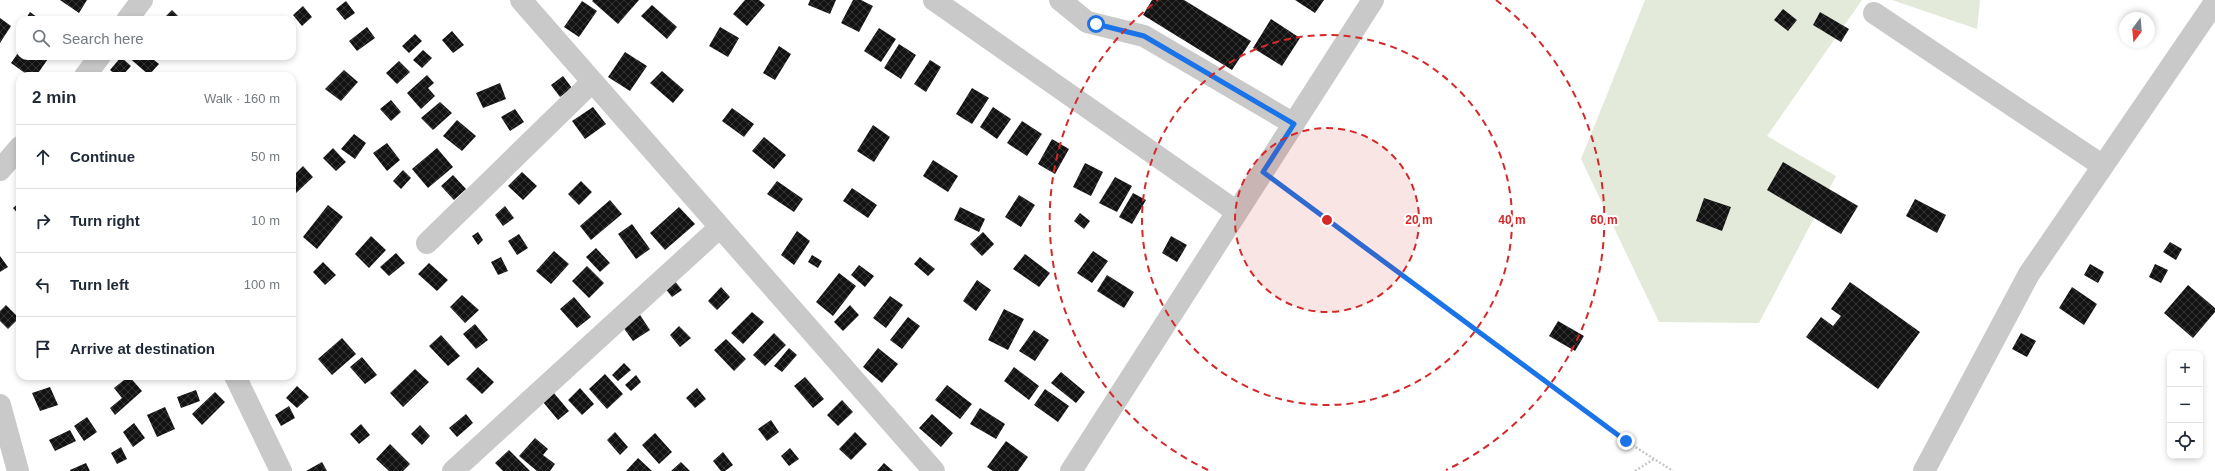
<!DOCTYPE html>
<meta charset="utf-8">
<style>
body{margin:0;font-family:Arial,sans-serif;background:#f6f6f7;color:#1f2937}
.controls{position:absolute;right:12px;bottom:12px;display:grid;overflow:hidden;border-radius:8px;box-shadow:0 2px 6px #0003}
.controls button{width:36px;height:36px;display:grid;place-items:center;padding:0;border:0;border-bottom:1px solid #e0e1e3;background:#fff;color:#1f2937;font:20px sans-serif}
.compass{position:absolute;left:2119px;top:12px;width:36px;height:36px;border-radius:50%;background:#fff;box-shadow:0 2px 6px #0003;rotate:196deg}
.stop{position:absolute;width:12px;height:12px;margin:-9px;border:3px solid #1a73e8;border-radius:50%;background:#fff}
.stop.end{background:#1a73e8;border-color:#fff;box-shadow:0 1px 4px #0008}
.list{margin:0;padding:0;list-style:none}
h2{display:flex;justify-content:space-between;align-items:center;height:52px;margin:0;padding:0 16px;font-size:17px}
h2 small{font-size:13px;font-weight:400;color:#747a83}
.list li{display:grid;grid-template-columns:26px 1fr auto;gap:12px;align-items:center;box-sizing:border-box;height:64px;padding:0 16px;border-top:1px solid #e0e1e3}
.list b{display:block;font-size:15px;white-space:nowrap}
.list em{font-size:13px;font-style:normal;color:#747a83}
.icon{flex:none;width:22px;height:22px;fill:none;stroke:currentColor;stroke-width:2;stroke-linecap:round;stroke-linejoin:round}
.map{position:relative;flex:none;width:2215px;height:471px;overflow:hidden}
.search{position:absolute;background:#fff;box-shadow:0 2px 6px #0003;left:16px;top:16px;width:280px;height:44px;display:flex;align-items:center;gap:10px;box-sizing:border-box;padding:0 14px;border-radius:12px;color:#747a83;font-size:15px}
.panel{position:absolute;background:#fff;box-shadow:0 2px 6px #0003;left:16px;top:72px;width:280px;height:308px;border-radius:12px}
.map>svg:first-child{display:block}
.green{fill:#e3eada}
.building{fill:url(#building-cross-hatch)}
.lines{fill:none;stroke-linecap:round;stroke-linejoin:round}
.path{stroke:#c9c9c9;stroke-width:2.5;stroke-dasharray:2 2;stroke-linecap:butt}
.minor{stroke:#c9c9c9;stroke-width:22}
.route{stroke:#1a73e8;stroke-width:5}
.ring{fill:none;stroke:#d62828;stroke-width:2;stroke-dasharray:7 5}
.centre{fill:#d62828;stroke:#fff;stroke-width:2}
.ring-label{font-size:12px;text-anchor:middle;font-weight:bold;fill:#d62828;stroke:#fff;stroke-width:4;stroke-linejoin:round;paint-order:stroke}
</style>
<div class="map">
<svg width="2215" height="471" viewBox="0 0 2215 471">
<defs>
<pattern id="building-cross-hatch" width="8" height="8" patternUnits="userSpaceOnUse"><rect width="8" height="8" fill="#131313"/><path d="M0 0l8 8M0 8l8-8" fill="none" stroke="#363636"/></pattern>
</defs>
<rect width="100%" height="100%" fill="#fff"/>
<!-- green -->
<path class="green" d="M1645,0h217l-95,136 69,40 -77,147 -100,-1 -78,-163z
M1892,0h88l-3,29z"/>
<!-- building -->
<path class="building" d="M60,0h27l-8,13z
M593,0h46l-21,24 -26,-23z
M745,0h14l6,5 -18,21 -14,-12z
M810,0h26l-6,14 -22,-9z
M853,0h8l12,6 -14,26 -18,-9z
M1152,0h32l67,41 -19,29 -89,-55z
M1295,0h29l-9,13z
M346,1l9,12 -10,7 -9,-11z
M582,1l15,10 -18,26 -15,-10z
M652,5l25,22 -10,12 -26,-23z
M303,6l9,11 -10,9 -9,-11z
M1783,9l14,11 -9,11 -14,-11z
M172,10l10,10h-20z
M30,12l11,8h-16z
M1820,12l29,17 -8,13 -28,-17z
M0,18l11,8 -11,17z
M1271,19l29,19 -18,28 -29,-18z
M367,27l8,11 -18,13 -8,-10z
M720,27l19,11 -11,19 -19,-11z
M879,28l17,11 -15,23 -17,-11z
M452,31l12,14 -11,8 -11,-13z
M415,34l7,7 -13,12 -7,-7z
M899,44l17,11 -15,24 -17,-11z
M779,46l12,8 -16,26 -12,-7z
M20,50v6h30l-14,20h-7l-18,-13z
M423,50l9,8 -10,10 -9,-8z
M625,52l22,14 -17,25 -22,-14z
M127,56h22l10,8 -10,11z
M121,57l10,9 -9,10h-5l-7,-6z
M930,60l11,7 -15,25 -12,-8z
M399,61l11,11 -13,12 -11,-11z
M344,70l14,12 -17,19 -16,-12z
M662,71l22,19 -11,13 -23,-20z
M427,75l7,8 -6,5 7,8 -14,13 -14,-16z
M563,76l9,12 -12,9 -9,-12z
M500,83l6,16 -23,9 -7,-15z
M972,88l17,10 -17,26 -16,-10z
M391,100l10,12 -10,9 -11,-12z
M440,102l12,11 -19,17 -12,-12z
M593,107l13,17 -21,15 -13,-18z
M993,107l18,12 -14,20 -17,-12z
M732,108l22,16 -10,13 -22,-16z
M515,109l9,13 -14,9 -9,-14z
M457,120l19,16 -14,15 -19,-15z
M1022,121l20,13 -15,22 -20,-13z
M873,125l17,12 -16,25 -17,-11z
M354,134l12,9 -11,16 -14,-10z
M764,137l22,18 -12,14 -22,-18z
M1052,139l17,10 -14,25 -17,-10z
M387,143l13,17 -13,11 -14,-18z
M333,148l13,14 -10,9 -13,-13z
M437,148l16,19 -25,21 -16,-19z
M933,160l25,16 -10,16 -25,-16z
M1783,162l75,44 -17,28 -74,-44z
M1085,163l18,9 -12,24 -18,-9z
M303,166l10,11 -19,18 -2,-2v-16z
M403,170l8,8 -10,11 -8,-8z
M522,172l15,14 -14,14 -15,-14z
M453,175l13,14 -12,11 -13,-14z
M1115,177l17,9 -15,26 -18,-9z
M581,181l11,11 -13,13 -11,-11z
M777,181l26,18 -9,13 -27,-18z
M852,188l25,17 -9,13 -25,-17z
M1133,193l13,7 -14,24 -13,-7z
M1019,195l16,10 -14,22 -16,-10z
M1704,198l27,9 -9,24 -26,-10z
M1915,199l31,16 -9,18 -31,-17z
M610,200l12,14 -31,26 -11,-14z
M20,202v14l-7,-8z
M328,205l15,12 -26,32 -14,-12z
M505,206l9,12 -11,8 -8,-11z
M679,207l16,17 -30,26 -15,-17z
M960,207l25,12 -6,13 -25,-12z
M1080,213l10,8 -6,8 -10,-8z
M632,224l18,25 -14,10 -18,-25z
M797,231l13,10 -16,24 -13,-10z
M478,232l5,8 -5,5 -6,-9z
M983,232l11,12 -12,12 -12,-12z
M519,234l9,14 -11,7 -9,-14z
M371,236l15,14 -17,18 -14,-14z
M1171,236l16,9 -10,17 -15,-9z
M2170,242l12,7 -6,11 -13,-8z
M596,248l14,15 -10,9 -14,-15z
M554,251l15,13 -18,20 -15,-13z
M1093,251l15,10 -16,22 -15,-10z
M396,253l9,10 -16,13 -9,-9z
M1025,254l25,19 -11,14 -26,-18z
M812,255l10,6 -4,7 -10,-6z
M0,256l8,11 -8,5z
M501,257l7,14 -10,4 -7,-13z
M920,257l15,12 -7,7 -14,-12z
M323,262l13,13 -11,10 -12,-13z
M429,263l19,17 -11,11 -19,-17z
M2090,264l14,8 -6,11 -14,-8z
M2155,264l13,6 -7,13 -12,-6z
M859,265l15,11 -9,11 -14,-12z
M587,266l17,17 -15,15 -17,-17z
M839,273l17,13 -23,30 -17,-14z
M1107,275l27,17 -10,16 -27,-17z
M674,280l8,10 -10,7 -8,-10z
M977,280l14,10 -15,21 -13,-10z
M1850,282l70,50 -42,57 -72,-52 15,-20 12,9 8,-10 -10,-7z
M2188,285l27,23v4l-22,26 -29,-25z
M721,287l9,10 -13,13 -9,-9z
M2072,287l25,17 -13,21 -25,-17z
M462,295l17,15 -14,13 -15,-16z
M890,296l13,9 -17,23 -13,-10z
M574,297l17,20 -14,11 -17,-19z
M6,305l13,13 -11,11 -8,-8v-10z
M850,305l9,10 -16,16 -9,-9z
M1004,309l20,10 -16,31 -20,-10z
M752,312l12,10 -21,22 -12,-11z
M640,315l10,15 -17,11 -10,-14z
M908,317l12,9 -18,23 -12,-9z
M1558,321l26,15 -9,15 -26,-15z
M475,324l13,16 -12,9 -13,-15z
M679,326l12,12 -11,9 -10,-12z
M1034,330l15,10 -14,21 -16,-10z
M774,333l12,12 -21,21 -12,-11z
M2021,333l15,8 -9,16 -15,-8z
M441,335l19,21 -12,10 -19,-20z
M342,338l14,16 -24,21 -14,-16z
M726,339l20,20 -12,12 -20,-21z
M789,348l8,7 -15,17 -8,-6z
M878,348l20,16 -16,19 -19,-16z
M362,357l15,18 -12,9 -15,-17z
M624,363l7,7 -13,11 -6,-6z
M478,367l16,15 -12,12 -16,-15z
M1014,367l25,19 -10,14 -25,-19z
M415,369l14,13 -26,25 -13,-14z
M1061,372l24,20 -9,11 -25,-20z
M605,374l18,20 -16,15 -18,-20z
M636,375l5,7 -10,9 -6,-6z
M129,376l13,15 -27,24 -5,-7 12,-10 -8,-10z
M805,377l19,22 -11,9 -19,-22z
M947,385l25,19 -12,15 -25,-19z
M297,386l12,11 -12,11 -11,-10z
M50,387l8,18 -18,6 -8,-18z
M580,388l14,16 -12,11 -14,-15z
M697,388l9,11 -11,9 -9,-10z
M1045,389l24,17 -11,16 -24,-17z
M196,390l4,11 -19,7 -4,-11z
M215,392l10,10 -23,23 -10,-11z
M554,393l15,18 -11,9 -15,-18z
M842,400l11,12 -15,14 -11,-11z
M289,406l6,12 -14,8 -6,-11z
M165,407l10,22 -18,8 -10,-22z
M980,408l25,16 -9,15 -26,-15z
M466,414l7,9 -16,14 -8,-9z
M932,414l21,19 -12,14 -22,-19z
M87,417l10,15 -13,9 -10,-15z
M771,420l8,12 -12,9 -9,-12z
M134,423l11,15 -12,9 -10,-15z
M361,424l9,11 -11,9 -9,-10z
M420,425l10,11 -8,9 -11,-11z
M70,430l6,11 -21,10 -6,-11z
M615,432l13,15 -8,8 -13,-15z
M855,432l12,12 -16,16 -12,-11z
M655,433l17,19 -13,12 -17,-19z
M535,438l13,11 -5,6 12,9 -5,7h-13l-18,-15z
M1006,441l22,16 -10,14h-25l-6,-4z
M390,444l20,20 -7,7h-14l-13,-12z
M121,447l6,12 -10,5 -6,-11z
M790,448l9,11 -10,7 -8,-10z
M509,450l21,21h-27l-8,-8z
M723,452l10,13 -8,6h-4l-8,-10z
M638,458l14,13h-26z
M322,462l5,9h-21z
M681,462l9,9h-19z
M86,463l4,8h-20v-1z
M884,463l9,8h-16z"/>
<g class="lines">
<!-- path -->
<path class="path" d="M1285,188l341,253 47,30
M1635,471l19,-12"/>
<!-- minor -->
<path class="minor" d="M521,0l413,471
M934,0l303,212
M1060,0l27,22 57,14 150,88
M1874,13l229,153
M127,20l15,-20
M85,76l15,-20
M0,170l20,-23
M427,243l165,-161
M235,376l46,95
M0,405l18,66
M453,471l266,-243
M1071,471l302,-471
M1924,471l105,-197 186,-272"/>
</g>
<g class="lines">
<!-- route -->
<path class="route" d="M1096,24l48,12 150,88 -31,48 363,269"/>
</g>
<!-- distance rings -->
<circle cx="1327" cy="220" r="92" fill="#d62828" fill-opacity=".12"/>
<g class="ring">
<circle cx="1327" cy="220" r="92"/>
<circle cx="1327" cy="220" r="185"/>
<path d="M1208 470A277 277 0 0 1 1158 0M1496 0A277 277 0 0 1 1446 470"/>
</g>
<circle cx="1327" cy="220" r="6" class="centre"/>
<g class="ring-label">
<text x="1419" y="224">20 m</text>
<text x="1512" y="224">40 m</text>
<text x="1604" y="224">60 m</text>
</g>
</svg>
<div class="controls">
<button>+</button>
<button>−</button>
<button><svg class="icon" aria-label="locate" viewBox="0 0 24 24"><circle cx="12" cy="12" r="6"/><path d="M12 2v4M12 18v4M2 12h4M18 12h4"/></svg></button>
</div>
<svg class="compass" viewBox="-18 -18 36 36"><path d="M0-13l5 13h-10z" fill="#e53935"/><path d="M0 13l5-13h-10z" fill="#747a83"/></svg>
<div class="stop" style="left:1096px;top:24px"></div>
<div class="stop end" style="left:1626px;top:441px"></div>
<div class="search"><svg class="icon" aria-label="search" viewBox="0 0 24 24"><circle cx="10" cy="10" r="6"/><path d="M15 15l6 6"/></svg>Search here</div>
<section class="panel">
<h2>2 min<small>Walk · 160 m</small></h2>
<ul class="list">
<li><svg class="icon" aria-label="ahead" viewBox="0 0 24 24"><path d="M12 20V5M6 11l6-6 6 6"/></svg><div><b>Continue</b></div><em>50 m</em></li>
<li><svg class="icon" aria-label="right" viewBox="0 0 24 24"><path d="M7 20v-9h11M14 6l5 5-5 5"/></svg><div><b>Turn right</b></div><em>10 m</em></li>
<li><svg class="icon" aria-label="left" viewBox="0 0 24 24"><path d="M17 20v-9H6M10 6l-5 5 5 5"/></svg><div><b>Turn left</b></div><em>100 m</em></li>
<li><svg class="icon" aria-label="arrive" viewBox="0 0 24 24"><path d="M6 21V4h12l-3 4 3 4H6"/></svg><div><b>Arrive at destination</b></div></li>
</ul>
</section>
</div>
